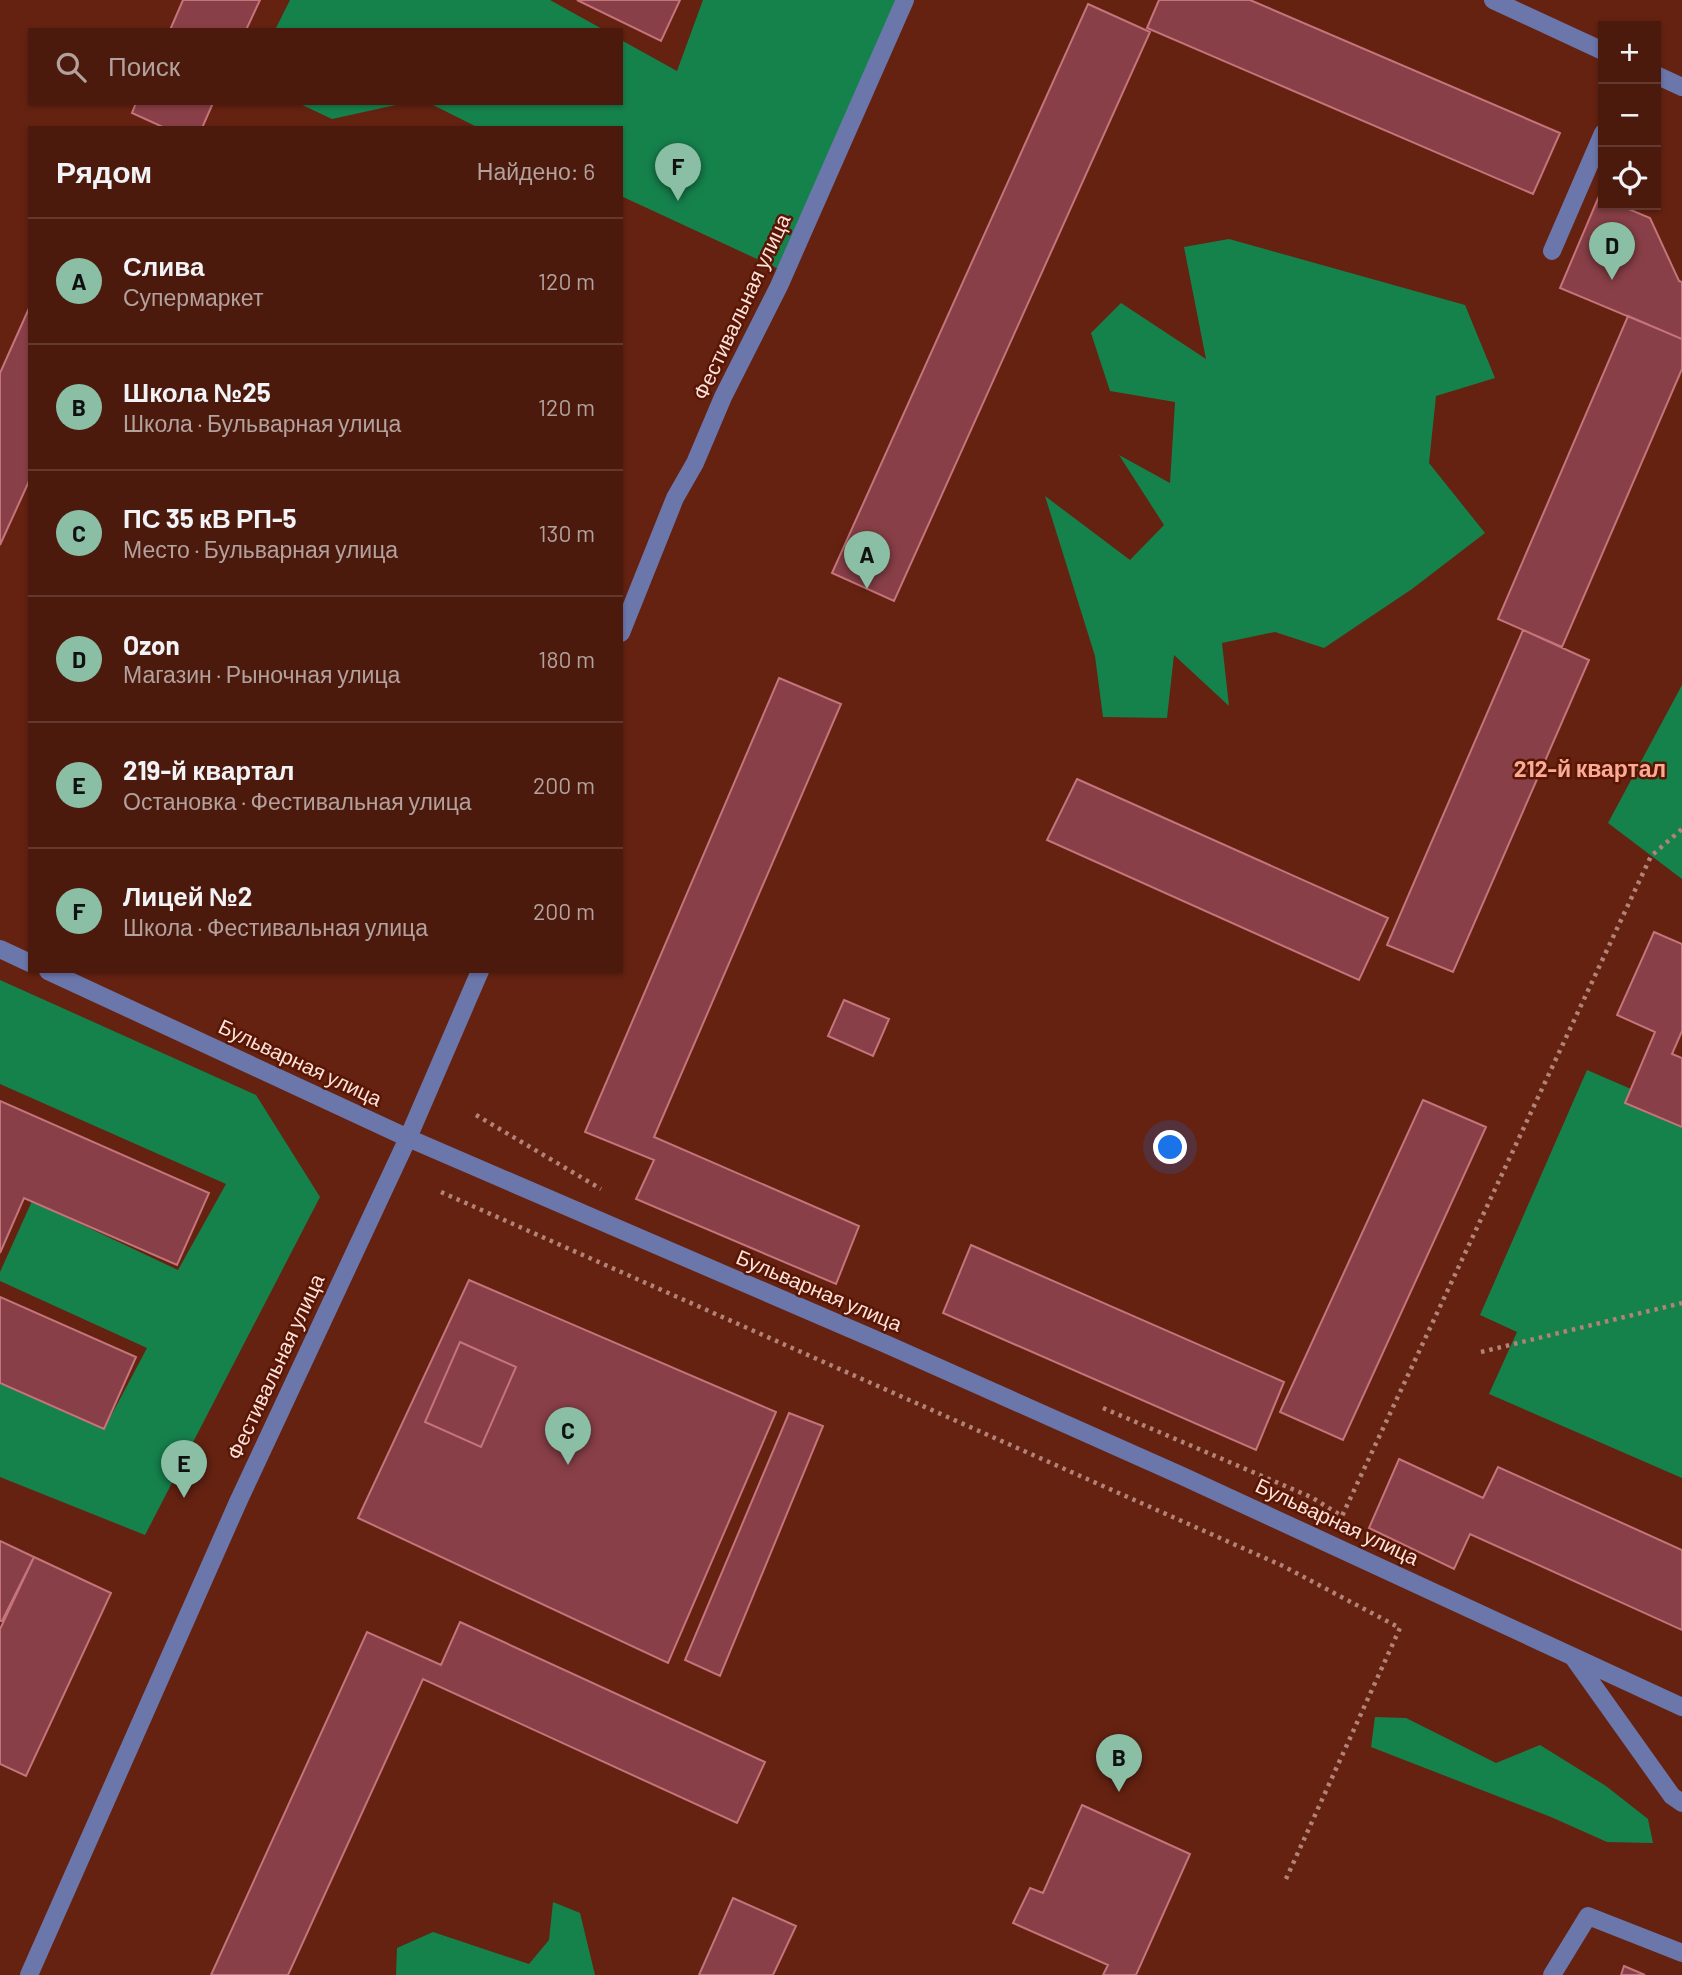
<!DOCTYPE html>
<html lang="ru">
<meta charset="utf-8">
<style>
body{margin:0;font-family:Barlow,sans-serif;background:#56271b;color:#f1f3f6}
.controls{position:absolute;right:21px;top:21px;display:grid;overflow:hidden;border-radius:0px;box-shadow:0 2px 5px #0004}
.controls button{width:63px;height:63px;display:grid;place-items:center;padding:0;border:0;border-bottom:2px solid #63382e;background:#4c1a0d;color:#f1f3f6;font:35px sans-serif}
.you{position:absolute;left:1171px;top:1148px;width:24px;height:24px;margin:-18px;border:5px solid #fff;border-radius:50%;background:#1a73e8;box-shadow:0 0 0 10px #1a73e833}
.badge{display:grid;place-items:center;width:46px;height:46px;border-radius:50%;background:#8abfa5;color:#111;font-size:23px;font-weight:700}
.pin{position:absolute;translate:-50% -58px;filter:drop-shadow(0 2px 4px #0008)}
.pin::after{content:'';position:absolute;top:37px;width:24px;height:21px;background:inherit;clip-path:polygon(0 0,100% 0,50% 100%)}
.list{margin:0;padding:0;list-style:none}
h2{display:flex;justify-content:space-between;align-items:center;height:91px;margin:0;padding:0 28px;font-size:30px}
h2 small{font-size:23px;font-weight:400;color:#b2a19d}
.list li{display:grid;grid-template-columns:46px 1fr auto;gap:21px;align-items:center;box-sizing:border-box;height:126px;padding:0 28px;border-top:2px solid #63382e}
.list b{display:block;font-size:26px;white-space:nowrap}
.list p{margin:0;font-size:23px;white-space:nowrap;color:#b2a19d}
.list em{font-size:23px;font-style:normal;color:#b2a19d}
.icon{flex:none;width:38px;height:38px;fill:none;stroke:currentColor;stroke-width:2;stroke-linecap:round;stroke-linejoin:round}
.map{position:relative;flex:none;width:1682px;height:1975px;overflow:hidden}
.search{position:absolute;background:#4c1a0d;box-shadow:0 2px 5px #0004;left:28px;top:28px;width:595px;height:77px;display:flex;align-items:center;gap:18px;box-sizing:border-box;padding:0 24px;border-radius:0px;color:#b2a19d;font-size:26px}
.panel{position:absolute;background:#4c1a0d;box-shadow:0 2px 5px #0004;left:28px;top:126px;width:595px;height:847px;border-radius:0px}
.map>svg:first-child{display:block}
.forest{fill:#15824c}
.building{fill:#893f47;stroke:#c5747b;stroke-width:2}
.lines{fill:none;stroke-linecap:round;stroke-linejoin:round}
.path{stroke:#b28378;stroke-width:4.5;stroke-dasharray:3.5 5;stroke-linecap:butt}
.minor{stroke:#6b76ab;stroke-width:18}
.labels{text-anchor:middle;stroke-width:5;stroke-linejoin:round;paint-order:stroke}
.street-label{font-size:21px;fill:#fce2db;stroke:#591605}
.neighbourhood-label{font-size:23px;font-weight:bold;fill:#fbaa95;stroke:#591605}
</style>
<div class="map">
<svg width="1682" height="1975" viewBox="0 0 1682 1975">
<rect width="100%" height="100%" fill="#652211"/>
<!-- forest -->
<path class="forest" d="M290,0h260l54,30h-329z
M703,0h193l-111,272 -164,-76v-68h-142l-50,-25h192v-63l56,31z
M298,103h107l-73,16z
M1229,239l236,66 30,73 -59,18 -7,67 56,70 -73,56 -88,59 -49,-16 -53,11 7,63 -55,-51 -7,63 -64,-1 -8,-61 -50,-160 85,64 34,-35 -45,-70 51,28 5,-81 -65,-11 -19,-58 30,-30 85,56 -22,-112z
M1682,685v194l-74,-56z
M0,980l256,115 64,102 -175,338 -145,-58v-94l104,46 43,-81 -147,-67v-9l32,-71 146,69 48,-86 -226,-100z
M1587,1070l95,41v367l-193,-84 28,-62 -37,-17z
M1375,1717l31,1 90,45 44,-18 66,41 42,33 5,24 -46,-1 -56,-25 -180,-70z
M553,1902l27,11 15,62h-199l1,-27 36,-16 96,32 20,-24z"/>
<!-- building -->
<path class="building" d="M183,0h77l-14,30h-76z
M577,0h103l-19,41z
M1159,0h91l310,133 -27,61 -386,-166z
M1088,4l62,28 -256,569 -62,-28z
M136,103h77l-11,25h-37l-33,-15z
M1599,196l4,2v7h16l31,13 29,63 3,1v57l-122,-51z
M30,306v173l-30,66v-172z
M1628,316l54,23v30l-120,278 -64,-28z
M1523,630l66,30 -136,312 -66,-27z
M779,678l62,26 -187,433 205,89 -23,58 -200,-85 18,-39 -69,-28z
M1077,779l311,139 -29,62 -312,-140z
M1654,932l28,12v87l-10,23 10,4v69l-57,-24 30,-71 -38,-17z
M844,1000l45,19 -16,37 -45,-20z
M1423,1100l63,27 -143,313 -63,-28z
M0,1101l209,92 -32,72 -153,-67 -24,55z
M971,1245l313,137 -28,68 -313,-137z
M469,1280l307,132 -108,251 -310,-145z
M0,1297l136,60 -32,72 -104,-46z
M460,1342l56,25 -35,80 -56,-25z
M789,1413l34,13 -103,250 -35,-16z
M1399,1459l84,39 15,-31 184,83v80l-212,-96 -16,35 -85,-41z
M0,1541l34,16 -32,64h-2z
M34,1557l77,36 -85,183 -26,-12v-135z
M460,1622l305,140 -28,61 -314,-144 -135,296h-77l156,-343 74,33z
M1082,1805l108,49 -54,121h-33l5,-10 -95,-42 17,-35 13,5z
M733,1898l63,28 -23,49h-74z
M1624,1966l21,9h-24z"/>
<g class="lines">
<!-- path -->
<path class="path" d="M476,1115l125,74
M441,1192l842,374 117,62 -114,251
M1481,1352l201,-49
M1103,1408l208,89 31,19 309,-660 31,-27"/>
<!-- minor -->
<path class="minor" d="M1493,0l110,51
M1656,75l26,12
M1552,251l51,-118
M621,633l54,-135 20,-35 28,-66 56,-111 126,-286
M0,949l30,14
M48,971l360,167 480,207 292,130 502,232
M1573,1657l99,139 10,7
M29,1975l209,-473 170,-364 72,-167
M1552,1975l36,-59 94,37"/>
</g>
<g class="labels">
<!-- street labels -->
<g class="street-label">
<text transform="translate(742 307) rotate(-65)" y="7">Фестивальная улица</text>
<text transform="translate(300 1063) rotate(25)" y="7">Бульварная улица</text>
<text transform="translate(819 1291) rotate(23)" y="7">Бульварная улица</text>
<text transform="translate(276 1367) rotate(-65)" y="7">Фестивальная улица</text>
<text transform="translate(1337 1522) rotate(25)" y="7">Бульварная улица</text>
</g>
<!-- neighbourhood labels -->
<g class="neighbourhood-label">
<text x="1590" y="777">212-й квартал</text>
</g>
</g>
</svg>
<div class="controls">
<button>+</button>
<button>−</button>
<button><svg class="icon" aria-label="locate" viewBox="0 0 24 24"><circle cx="12" cy="12" r="6"/><path d="M12 2v4M12 18v4M2 12h4M18 12h4"/></svg></button>
</div>
<div class="you"></div>
<div class="pin badge" style="left:867px;top:589px">A</div>
<div class="pin badge" style="left:1119px;top:1792px">B</div>
<div class="pin badge" style="left:568px;top:1465px">C</div>
<div class="pin badge" style="left:1612px;top:280px">D</div>
<div class="pin badge" style="left:184px;top:1498px">E</div>
<div class="pin badge" style="left:678px;top:201px">F</div>
<div class="search"><svg class="icon" aria-label="search" viewBox="0 0 24 24"><circle cx="10" cy="10" r="6"/><path d="M15 15l6 6"/></svg>Поиск</div>
<section class="panel">
<h2>Рядом<small>Найдено: 6</small></h2>
<ul class="list">
<li><span class="badge">A</span><div><b>Слива</b><p>Супермаркет</p></div><em>120 m</em></li>
<li><span class="badge">B</span><div><b>Школа №25</b><p>Школа · Бульварная улица</p></div><em>120 m</em></li>
<li><span class="badge">C</span><div><b>ПС 35 кВ РП-5</b><p>Место · Бульварная улица</p></div><em>130 m</em></li>
<li><span class="badge">D</span><div><b>Ozon</b><p>Магазин · Рыночная улица</p></div><em>180 m</em></li>
<li><span class="badge">E</span><div><b>219-й квартал</b><p>Остановка · Фестивальная улица</p></div><em>200 m</em></li>
<li><span class="badge">F</span><div><b>Лицей №2</b><p>Школа · Фестивальная улица</p></div><em>200 m</em></li>
</ul>
</section>
</div>
